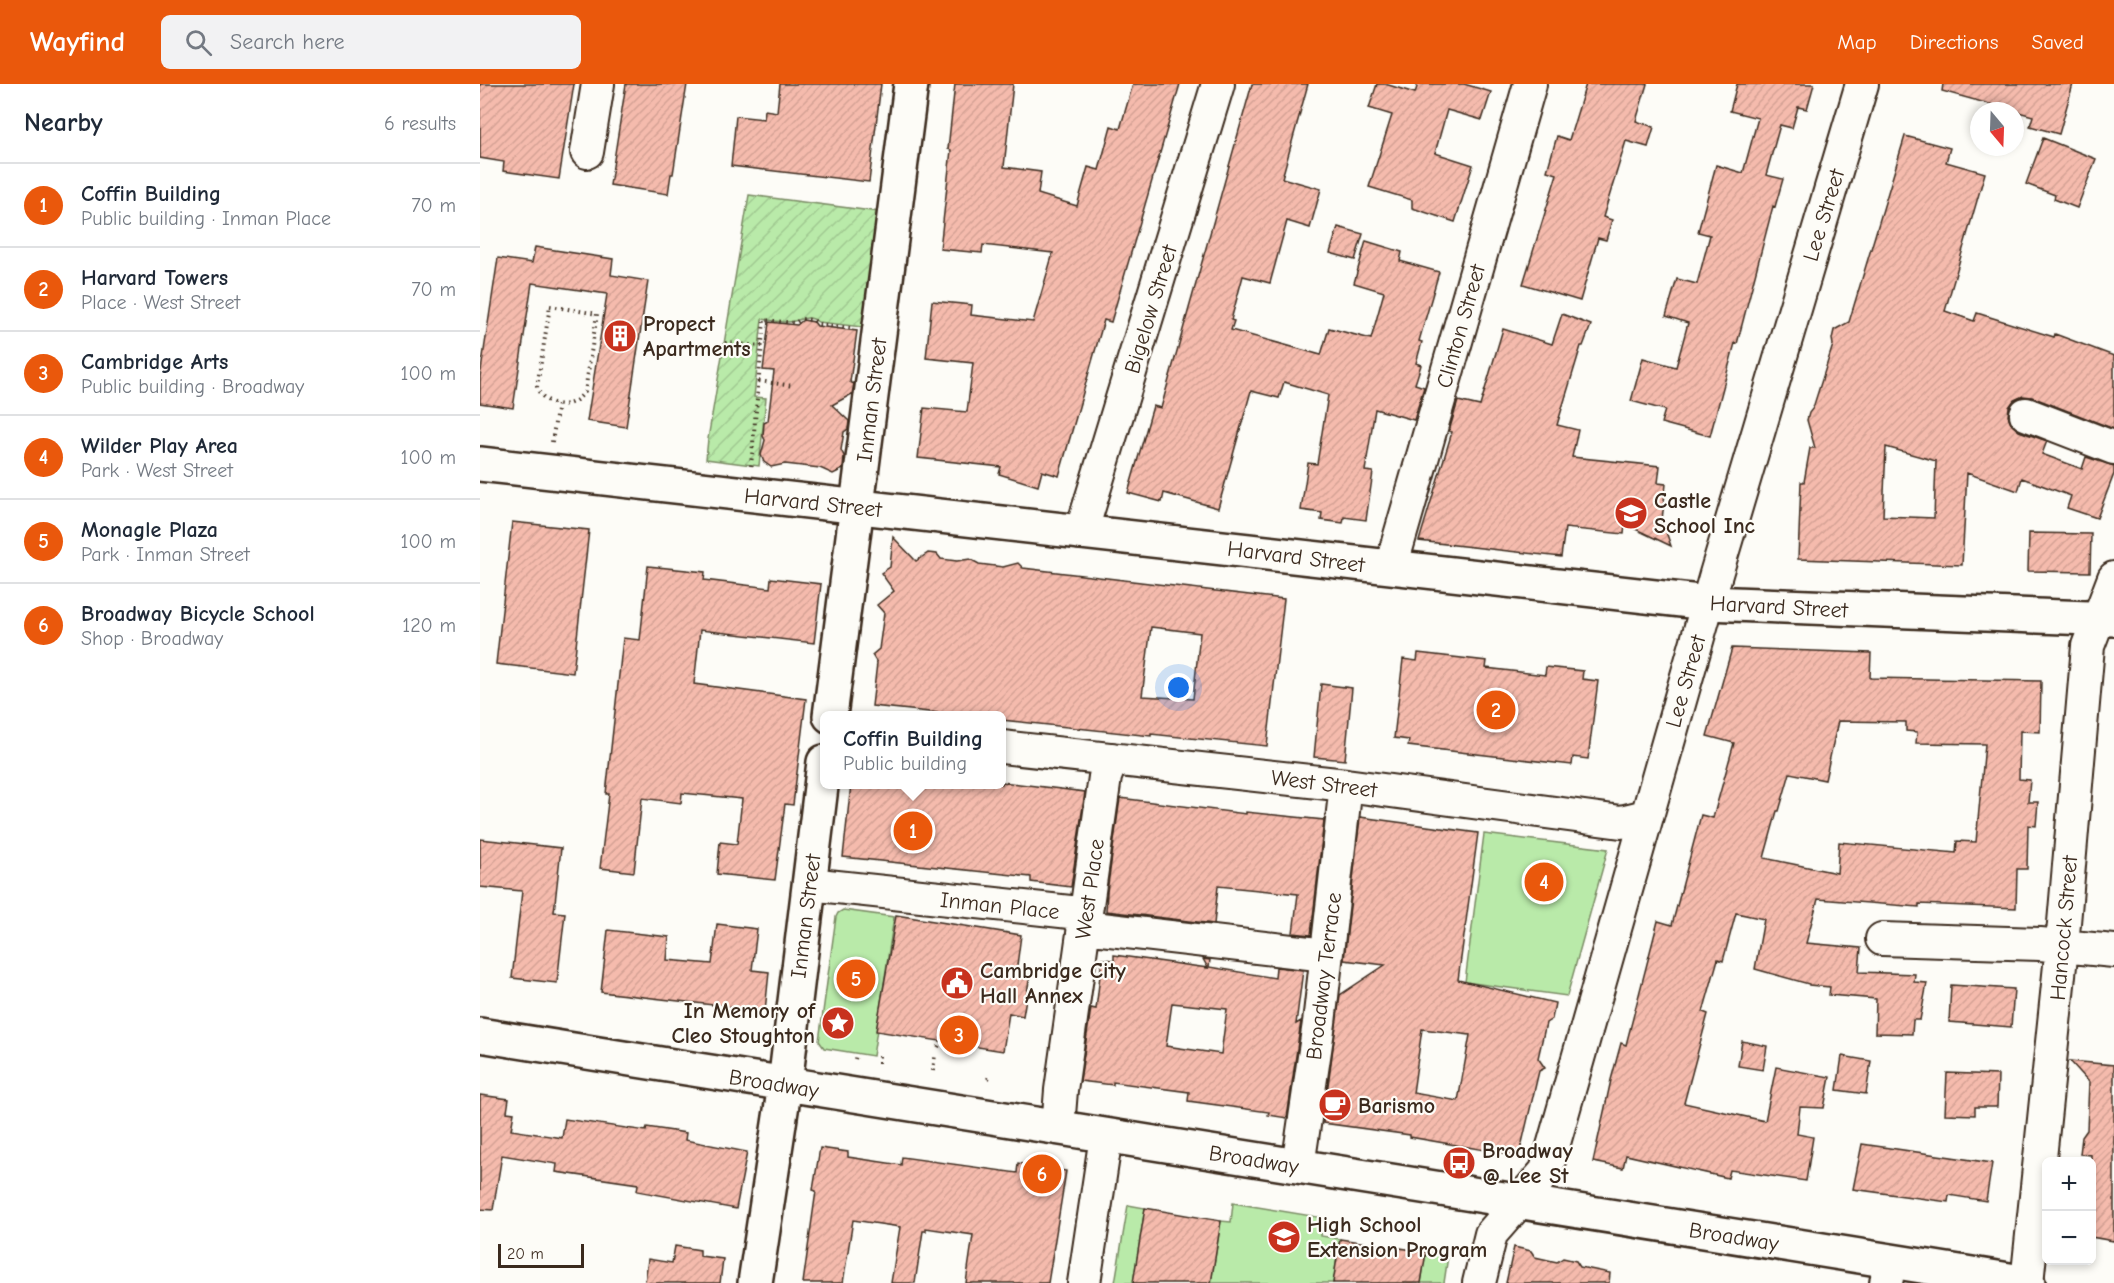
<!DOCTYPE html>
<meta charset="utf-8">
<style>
body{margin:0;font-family:"Comic Neue",sans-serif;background:#f2f2f3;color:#1f2937}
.controls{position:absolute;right:18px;bottom:18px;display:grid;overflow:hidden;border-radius:9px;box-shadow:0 3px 9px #0003}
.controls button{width:54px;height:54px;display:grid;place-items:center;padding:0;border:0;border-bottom:2px solid #e0e1e3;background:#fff;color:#1f2937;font:30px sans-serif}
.compass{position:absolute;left:1490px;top:18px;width:54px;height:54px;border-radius:50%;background:#fff;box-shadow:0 3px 9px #0003;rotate:161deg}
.scale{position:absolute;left:18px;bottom:15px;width:86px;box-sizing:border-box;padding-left:6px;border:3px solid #3b2a1e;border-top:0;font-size:16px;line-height:21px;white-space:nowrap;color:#3b2a1e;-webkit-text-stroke:4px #fdfcf7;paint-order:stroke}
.you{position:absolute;left:699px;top:604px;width:21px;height:21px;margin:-15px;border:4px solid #fff;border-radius:50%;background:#1a73e8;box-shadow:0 0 0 9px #1a73e833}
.badge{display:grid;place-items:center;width:39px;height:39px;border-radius:50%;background:#ea580c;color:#fff;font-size:20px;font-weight:700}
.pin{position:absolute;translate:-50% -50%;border:3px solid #fff;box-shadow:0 2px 6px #0006}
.popup{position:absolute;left:340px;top:627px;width:186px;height:78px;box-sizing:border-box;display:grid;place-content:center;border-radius:9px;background:#fff;filter:drop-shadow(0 2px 4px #0005);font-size:20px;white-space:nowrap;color:#747a83}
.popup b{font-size:22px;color:#1f2937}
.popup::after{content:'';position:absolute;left:50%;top:100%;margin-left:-12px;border:12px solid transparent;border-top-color:#fff}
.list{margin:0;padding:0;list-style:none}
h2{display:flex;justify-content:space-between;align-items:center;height:78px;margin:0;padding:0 24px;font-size:26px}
h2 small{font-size:20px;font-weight:400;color:#747a83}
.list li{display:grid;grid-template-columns:39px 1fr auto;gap:18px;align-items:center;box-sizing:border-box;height:84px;padding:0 24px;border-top:2px solid #e0e1e3}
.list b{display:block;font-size:22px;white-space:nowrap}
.list p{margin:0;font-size:20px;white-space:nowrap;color:#747a83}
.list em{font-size:20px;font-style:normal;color:#747a83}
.icon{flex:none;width:33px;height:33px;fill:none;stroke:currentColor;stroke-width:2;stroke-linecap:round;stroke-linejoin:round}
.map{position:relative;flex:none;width:1634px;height:1199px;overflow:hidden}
header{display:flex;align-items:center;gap:36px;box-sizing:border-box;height:84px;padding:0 30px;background:#ea580c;color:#fff}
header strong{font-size:28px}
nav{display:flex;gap:33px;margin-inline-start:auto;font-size:21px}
.search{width:420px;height:54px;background:#f2f2f3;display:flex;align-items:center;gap:15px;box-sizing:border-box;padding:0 21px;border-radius:9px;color:#747a83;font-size:22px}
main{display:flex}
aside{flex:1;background:#fff}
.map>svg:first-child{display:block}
.green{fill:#b9eaa9;stroke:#7a8a64;stroke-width:1.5}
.garden{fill:url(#garden-furrows);stroke:#7a8a64;stroke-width:1.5}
.building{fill:url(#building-hatch);stroke:#3b2a1e;stroke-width:1.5;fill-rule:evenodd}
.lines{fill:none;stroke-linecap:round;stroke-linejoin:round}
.minor-casing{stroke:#3b2a1e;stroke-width:36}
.tertiary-casing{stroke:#3b2a1e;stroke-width:38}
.secondary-casing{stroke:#3b2a1e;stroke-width:38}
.path{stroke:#3b2a1e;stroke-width:4;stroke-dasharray:1.5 4.5;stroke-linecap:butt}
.minor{stroke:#fdfcf7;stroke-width:32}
.tertiary{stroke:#fdfcf7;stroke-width:33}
.secondary{stroke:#fdfcf7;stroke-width:33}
.labels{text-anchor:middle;stroke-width:4.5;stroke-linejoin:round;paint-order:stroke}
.street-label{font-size:22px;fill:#3b2a1e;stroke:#fdfcf7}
.poi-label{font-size:22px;font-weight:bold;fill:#3b2a1e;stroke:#fdfcf7;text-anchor:start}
</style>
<header>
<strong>Wayfind</strong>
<div class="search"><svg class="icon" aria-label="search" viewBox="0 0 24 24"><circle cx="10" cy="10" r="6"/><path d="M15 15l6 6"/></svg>Search here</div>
<nav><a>Map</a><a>Directions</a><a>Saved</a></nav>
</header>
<main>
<aside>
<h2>Nearby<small>6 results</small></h2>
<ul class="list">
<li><span class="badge">1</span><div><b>Coffin Building</b><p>Public building · Inman Place</p></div><em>70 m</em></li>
<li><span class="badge">2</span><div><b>Harvard Towers</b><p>Place · West Street</p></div><em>70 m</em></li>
<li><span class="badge">3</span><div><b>Cambridge Arts</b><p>Public building · Broadway</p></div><em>100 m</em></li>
<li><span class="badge">4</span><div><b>Wilder Play Area</b><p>Park · West Street</p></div><em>100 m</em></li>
<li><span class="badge">5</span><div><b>Monagle Plaza</b><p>Park · Inman Street</p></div><em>100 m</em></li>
<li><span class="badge">6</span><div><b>Broadway Bicycle School</b><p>Shop · Broadway</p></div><em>120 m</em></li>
</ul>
</aside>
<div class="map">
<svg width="1634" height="1199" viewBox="0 0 1634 1199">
<defs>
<pattern id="garden-furrows" width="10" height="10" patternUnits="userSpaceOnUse" patternTransform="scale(1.5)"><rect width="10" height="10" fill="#b9eaa9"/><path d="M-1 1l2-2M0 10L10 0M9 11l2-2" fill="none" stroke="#a0c991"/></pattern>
<pattern id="building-hatch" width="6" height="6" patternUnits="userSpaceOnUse" patternTransform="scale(1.5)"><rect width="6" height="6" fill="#f5bbad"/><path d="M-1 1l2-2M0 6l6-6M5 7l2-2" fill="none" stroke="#d3a194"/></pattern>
</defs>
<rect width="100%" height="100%" fill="#fdfcf7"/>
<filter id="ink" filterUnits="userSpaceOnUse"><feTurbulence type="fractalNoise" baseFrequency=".0167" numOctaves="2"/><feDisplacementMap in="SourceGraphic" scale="12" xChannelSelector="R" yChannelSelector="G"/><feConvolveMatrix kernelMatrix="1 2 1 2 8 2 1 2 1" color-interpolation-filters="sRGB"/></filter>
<g filter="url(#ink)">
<!-- green -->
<path class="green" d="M1004,750l124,15 -41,147 -102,-14z
M363,826l51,7 -21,139 -49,-8 -5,-7 17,-124 2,-4z
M753,1119l91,15 -3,18 19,3 -7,44h-122l10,-62 10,1z
M648,1121l17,3 -12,75h-18z
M946,1168l22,4 -4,27h-23z"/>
<!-- garden -->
<path class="garden" d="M269,111l130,17 -17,115 -44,-5c-9,-7 -15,-3 -24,-1 -9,3 -23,-1 -32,-2l-8,78 12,1 -7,68 -53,-7 2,-20z"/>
<!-- building -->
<path class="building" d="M0,0h94l-15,95 -56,-8 1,-9 -24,-4z
M146,0h61l-14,90h-2l-3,20 -58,-9z
M300,0h101l-12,98 -138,-16 5,-50 28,3 1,-9 12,2z
M475,0h58l-9,83 37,5 -3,22 39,12 11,-39 11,3 12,-44 9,3 13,-45h47l-69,238 -7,-2 -45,156 -17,-5 -4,15 -39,-12 2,-7 -83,-9 6,-50 43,4 6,-49 -47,-5 6,-57 40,4 -1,10 62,7 20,-69 -70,-8 -1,8 -42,-4 11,-99 -3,-1z
M772,0h56l-26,94 39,11 -11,39 -23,-7 -17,62 -27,-7 -12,44 3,1 -3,9 90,25 8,-27 42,11 13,-47 -30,-9 12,-42 36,11 -2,9 39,11 -20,69 3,1 -6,21 5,2 -6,19 9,3 -10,33 -39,-11 -10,62 8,1 -7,48 -22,-3 -1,6 -22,-3 1,-7 -21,-3 7,-47 9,1 11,-69 -44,-13 -5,16 -28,-7 -33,117 -54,-15 -2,9 -34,-9 25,-87 8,2z
M897,0h8l30,9 3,-9h46l27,8 -9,28 -35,-10 -12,43 38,12 -18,57 -43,-14v-8l-43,-13 23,-72 -23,-7z
M1106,0h61l-11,37 18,6 -6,20 -22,-6 -23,76 9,3 -6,20 -8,-2 -18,63 -57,-17 34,-110 -10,-3 10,-35 12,4z
M1257,0h77l-7,25 -9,-2 -6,21 -12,-3 -14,50 17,4 -8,28 -2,-1 -36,138 -2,-1 -25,93 -49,-13 4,-13 -34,-9 12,-43 33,9 12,-44 -22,-7 11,-37 20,5 13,-49 -12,-3 18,-67 27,8 15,-55 -28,-7z
M1463,0h130l-14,50 -29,-8 3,-10 -91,-25z
M1425,52l45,12 -4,14 39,11 -40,138 29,10 3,-8 77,24 1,-3 59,22v73l-82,-32 -9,-1 -9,4 -5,7 -1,9 4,9 7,6 28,10 -5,13 40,15 4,-12 28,9v8l-17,44 -30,-10 4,-12 -49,-18 -4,13 -51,-18 -5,92 -164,-6 3,-77h3l6,-34h5l-8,-28 2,-7 4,-5 20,-63 -1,-6 2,-9 15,-8zM1406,363l50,14 -2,57 -51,-2z
M1563,54l53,21 -19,49 -23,-9 1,-4 -29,-11z
M858,143l25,7 -8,26 -25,-7z
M55,163l78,12 -2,16 37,6 -22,146 -39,-6 20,-127 -75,-11 -19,125 -33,-5v-26l18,-119 34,5z
M1082,230l29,11 -8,21h-2l-24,79 21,5 -6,27 88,9 -2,17 8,1 -4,36 9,26 -46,-22 -1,10 -59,-6 -4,29 -142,-16 33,-109 -3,-1 9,-30 22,5 23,-77 49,15z
M323,236l11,2 3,4 40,5 -7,51 4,2 -2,10 -20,11 17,16 -1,8 -4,3 -3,18 3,6 -1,13 -10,5 -13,-6 -35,-4 -14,3 -7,-5 -3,-7 4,-15 -2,-4 1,-13 4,-2 6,-50 -11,-1 6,-48 28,3z
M32,438l77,8 -16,143 -77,-9z
M1549,449l62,1 -1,38 -62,-1z
M413,453l23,24 12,-8 9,1 4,5 16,2 13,-2 9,5 24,3 15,-4 5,5 261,31 -17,147 -116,-12v2l-149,-16v-4h-34l-96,-10 5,-43 -5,-8 7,-6 5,-36 -7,-8 17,-14 -13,-18 9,-6zM671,543l49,6 -7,66 -51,-3z
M168,482l57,6 -1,8 66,8 1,-10 50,6 -7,59 -114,-13 -6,54 112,15 -13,106 -8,-1 -10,76 -58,-6 3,-32 17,2 5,-45 -60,-6 -1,10 -39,-5 -8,74 -34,-4 9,-74h-3l17,-156 17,2z
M1252,564l139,5 -1,25 171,3 -1,51 -20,-1 -1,48 11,1 -2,22h10l-2,24 -8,-1 -1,44h-10l-1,39 -97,-4v3l-101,-8 -12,44 55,5 -2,24 56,2 -1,8 13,1 -7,37h-7l-1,14 -37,-1 1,-34 -47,-4 1,-8 -21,-2v-1l-54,-15 9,-50 -28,-6 -13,48 -5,-2 -15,53 5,2 -24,89 81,18 11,-54 54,10 -6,31 -24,-1 -3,27 16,3 -7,44 -76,-11 -2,8 -102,-23 -3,13 -30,-6 18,-82 10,-37 5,2 32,-124 14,4 29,-110 12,3 21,-75 -27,-7zM1358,637l68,1v9l11,1 -1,11 69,1 -9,98 -19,-1 -1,12 -117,-11 -2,31 -73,-15 13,-47h2l11,-38 35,7z
M938,569l69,8 -1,7 59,7 1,-8 37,4 -1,8 16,2 -10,78 -15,-2 -1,8 -164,-19 1,-6 -15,-2 9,-79 14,2z
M841,600l31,4 -7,72 -31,-3z
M522,698l83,10 -14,95 -40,-5v-5l-188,-20 8,-73h151z
M640,714l126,16v-2l78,8 -13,115 -18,-2 5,-39 -80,-8 -4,38 -108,-13 1,-19z
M880,733l118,16 -20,147 97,23 -3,16 -6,4 -8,35 7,10 -6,3 -20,85 -109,-19v-2l-87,-12 17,-128 45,-30 -41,-5zM942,945l48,6 -12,66 -45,-8z
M0,755l81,9 -7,64 11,1 -8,70 -45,-5 10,-87 -42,-4z
M416,831l125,20 -5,38 14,2 -7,41 -14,-3 -6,38 -127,-20z
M237,840l40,5 -5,41 17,2 -4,39 -164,-19 7,-62 61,7 -2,23 45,4z
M634,871l94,13 -5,-9 7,1 -1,7 66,11 1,-11 27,3 -7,54 5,-3 -14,97 -19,-3 1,-3 -81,-11 1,-9 -76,-10v3l-33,-4 11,-73 5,1 6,-50 12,1zM692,919l55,6 -6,45 -55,-8z
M1471,901l63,4 -3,38 -62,-5z
M1262,957l25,5 -4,24 -25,-4z
M1362,972l29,5 -5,33 -29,-4z
M1590,977l44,4v176l-23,-4v-82l-11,-1 2,-17 5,-7 2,-48z
M1467,989l51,2 -1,32h-22v8l-30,-1z
M0,1011l29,4 -2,13 7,1 -3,17 51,8 3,-19 81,12 1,-4 39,6 -1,7 62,12 -11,57 -99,-18 1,-7 -82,-12 1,-8 -55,-9 -9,55 -13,-1z
M1382,1060l130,19 -6,38 -37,-6 -1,7 -95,-13z
M340,1064l28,4v5l53,8 1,-8 115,16 1,-10 48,8 -18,112h-82l7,-48 -47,-7v3h-3l-8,52h-24l9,-56 -47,-7 -10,63h-40l13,-92 -3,-1z
M665,1124l76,13 -10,62h-78z
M860,1155l86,13 -5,31h-88z
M195,1162l25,4v6l23,3 -3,24h-75l3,-24 24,4z
M1034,1163l17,4 4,6 22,5 6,-4 13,3 4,6 30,6 -1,10h-103z"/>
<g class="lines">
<!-- minor casing -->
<g class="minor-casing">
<path id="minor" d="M107,68l11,-68
M1546,330l88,34
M601,449l137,-449
M911,483l139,-483
M522,663l344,38 275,37 25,-6
M329,800l261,28 7,2 7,13 242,28
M1402,855l158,5 74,7
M578,1044l3,-38 44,-313 7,-18
M818,1082l21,-143 27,-238
M604,1199l22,-147
M999,1199l12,-49 55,-63 170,-597 146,-490
M1406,1199l4,-22
M1547,1199l35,-337 26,-300 26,-68"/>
</g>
<!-- tertiary casing -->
<g class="tertiary-casing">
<path id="tertiary" d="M0,380l1228,139 406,16"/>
</g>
<!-- secondary casing -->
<g class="secondary-casing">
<path id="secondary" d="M350,632l81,-632
M0,951l1548,248
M275,1199l30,-199 39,-322"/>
</g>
<!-- path -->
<path class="path" d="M70,222l47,8 -12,78c-4,4 -7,8 -12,10 -13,7 -32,-1 -36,-15z
M245,259l37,3
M279,297l34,5
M72,358l6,-38
M271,382l13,-146 31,3 6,-4 12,1 5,4 33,4
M458,963l3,-6
M399,972v7
M375,975l1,-5
M453,987l2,-16
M508,995l2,-5"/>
<!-- minor -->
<use href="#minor" class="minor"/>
<!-- tertiary -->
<use href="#tertiary" class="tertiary"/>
<!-- secondary -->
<use href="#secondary" class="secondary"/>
</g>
</g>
<!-- icons -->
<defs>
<g id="building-disc" transform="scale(1.725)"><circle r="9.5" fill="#c8321e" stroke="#fdfcf7"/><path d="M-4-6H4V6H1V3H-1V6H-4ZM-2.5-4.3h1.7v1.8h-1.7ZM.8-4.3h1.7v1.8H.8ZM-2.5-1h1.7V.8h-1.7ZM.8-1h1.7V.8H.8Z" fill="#fff"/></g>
<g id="school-disc" transform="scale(1.725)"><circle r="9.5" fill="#c8321e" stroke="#fdfcf7"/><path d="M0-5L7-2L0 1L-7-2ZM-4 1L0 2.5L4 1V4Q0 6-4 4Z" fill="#fff"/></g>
<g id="civic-disc" transform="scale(1.725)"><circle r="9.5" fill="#c8321e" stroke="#fdfcf7"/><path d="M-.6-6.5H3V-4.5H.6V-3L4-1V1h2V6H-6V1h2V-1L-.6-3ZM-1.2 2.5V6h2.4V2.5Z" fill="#fff"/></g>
<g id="sight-disc" transform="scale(1.725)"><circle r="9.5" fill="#c8321e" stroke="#fdfcf7"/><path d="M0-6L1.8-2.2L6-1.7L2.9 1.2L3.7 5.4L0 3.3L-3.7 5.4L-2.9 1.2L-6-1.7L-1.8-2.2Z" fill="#fff"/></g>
<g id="cafe-disc" transform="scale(1.725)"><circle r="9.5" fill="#c8321e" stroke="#fdfcf7"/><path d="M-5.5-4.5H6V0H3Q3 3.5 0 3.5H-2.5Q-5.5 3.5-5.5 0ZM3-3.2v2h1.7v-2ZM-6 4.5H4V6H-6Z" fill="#fff"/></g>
<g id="bus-disc" transform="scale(1.725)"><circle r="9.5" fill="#c8321e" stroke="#fdfcf7"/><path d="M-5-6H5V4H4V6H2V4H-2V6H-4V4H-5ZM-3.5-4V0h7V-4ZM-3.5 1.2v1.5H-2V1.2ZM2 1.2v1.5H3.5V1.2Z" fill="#fff"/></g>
</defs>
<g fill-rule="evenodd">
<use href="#building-disc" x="140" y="252"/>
<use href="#school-disc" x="1151" y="429"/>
<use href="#civic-disc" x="477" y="899"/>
<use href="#sight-disc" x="358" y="939"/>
<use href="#cafe-disc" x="855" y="1021"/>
<use href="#bus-disc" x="979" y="1079"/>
<use href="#school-disc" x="804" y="1153"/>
</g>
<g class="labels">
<!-- street labels -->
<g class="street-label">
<text transform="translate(1343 131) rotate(-73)" y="8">Lee Street</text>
<text transform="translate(670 225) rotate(-73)" y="8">Bigelow Street</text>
<text transform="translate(980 242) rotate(-74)" y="8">Clinton Street</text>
<text transform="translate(391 316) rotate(-83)" y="8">Inman Street</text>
<text transform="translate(333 418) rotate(6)" y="8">Harvard Street</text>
<text transform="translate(816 472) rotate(7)" y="8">Harvard Street</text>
<text transform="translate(1299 522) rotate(3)" y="8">Harvard Street</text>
<text transform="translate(1205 597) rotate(-74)" y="8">Lee Street</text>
<text transform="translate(844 699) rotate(7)" y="8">West Street</text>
<text transform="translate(609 805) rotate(-82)" y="8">West Place</text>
<text transform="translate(520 821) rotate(6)" y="8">Inman Place</text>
<text transform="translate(325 832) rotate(-83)" y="8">Inman Street</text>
<text transform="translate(1583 844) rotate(-85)" y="8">Hancock Street</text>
<text transform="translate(843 892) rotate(-83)" y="8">Broadway Terrace</text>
<text transform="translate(294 999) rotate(9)" y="8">Broadway</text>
<text transform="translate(774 1075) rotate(9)" y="8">Broadway</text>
<text transform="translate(1254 1152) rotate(9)" y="8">Broadway</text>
</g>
<!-- poi labels -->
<g class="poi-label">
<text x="163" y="247">Propect<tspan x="163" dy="25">Apartments</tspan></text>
<text x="1174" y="424">Castle<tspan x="1174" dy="25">School Inc</tspan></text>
<text x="500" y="894">Cambridge City<tspan x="500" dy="25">Hall Annex</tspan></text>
<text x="335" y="934" text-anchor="end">In Memory of<tspan x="335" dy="25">Cleo Stoughton</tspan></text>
<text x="878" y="1029">Barismo</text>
<text x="1002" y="1074">Broadway<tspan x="1002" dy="25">@ Lee St</tspan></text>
<text x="827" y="1148">High School<tspan x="827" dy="25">Extension Program</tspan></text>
</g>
</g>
</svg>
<div class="controls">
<button>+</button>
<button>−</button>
</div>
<svg class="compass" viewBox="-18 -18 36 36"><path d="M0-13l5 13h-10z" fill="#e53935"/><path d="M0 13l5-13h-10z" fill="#747a83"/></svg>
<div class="scale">20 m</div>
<div class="you"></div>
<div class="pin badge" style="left:433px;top:747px">1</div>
<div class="popup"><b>Coffin Building</b>Public building</div>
<div class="pin badge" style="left:1016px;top:626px">2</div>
<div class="pin badge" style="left:479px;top:951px">3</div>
<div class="pin badge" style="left:1064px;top:798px">4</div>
<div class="pin badge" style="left:376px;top:895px">5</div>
<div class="pin badge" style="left:562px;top:1090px">6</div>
</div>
</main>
